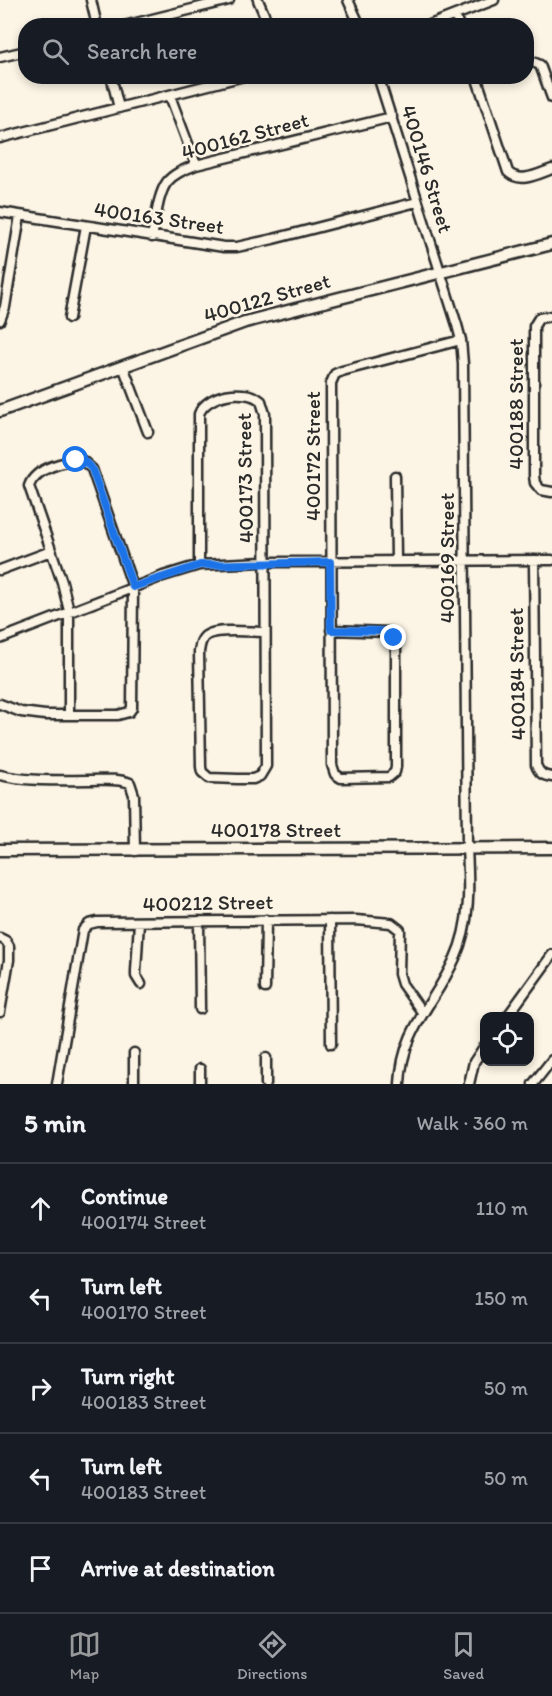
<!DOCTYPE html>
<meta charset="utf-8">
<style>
body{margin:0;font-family:Itim,sans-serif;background:#242831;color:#f1f3f6}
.controls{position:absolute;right:18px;bottom:18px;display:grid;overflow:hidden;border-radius:12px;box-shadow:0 3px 9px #0003}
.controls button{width:54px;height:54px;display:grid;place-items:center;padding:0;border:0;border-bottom:2px solid #363941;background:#171b24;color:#f1f3f6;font:30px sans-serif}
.stop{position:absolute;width:18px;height:18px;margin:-14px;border:4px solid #1a73e8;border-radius:50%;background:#fff}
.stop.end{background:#1a73e8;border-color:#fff;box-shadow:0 2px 6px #0008}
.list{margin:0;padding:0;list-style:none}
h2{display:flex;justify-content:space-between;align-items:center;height:78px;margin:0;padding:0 24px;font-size:26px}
h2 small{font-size:20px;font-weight:400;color:#9ea1a6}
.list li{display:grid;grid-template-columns:39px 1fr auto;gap:18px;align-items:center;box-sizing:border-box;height:90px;padding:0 24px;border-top:2px solid #363941}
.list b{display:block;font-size:22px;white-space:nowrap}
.list p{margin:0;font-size:20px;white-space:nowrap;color:#9ea1a6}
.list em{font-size:20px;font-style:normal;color:#9ea1a6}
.icon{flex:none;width:33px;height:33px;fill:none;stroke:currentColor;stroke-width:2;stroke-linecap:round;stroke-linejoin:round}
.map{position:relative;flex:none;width:552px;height:1084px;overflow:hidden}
.search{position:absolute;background:#171b24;box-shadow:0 3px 9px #0003;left:18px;right:18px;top:18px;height:66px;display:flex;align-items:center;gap:15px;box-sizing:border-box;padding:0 21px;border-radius:24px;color:#9ea1a6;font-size:22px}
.sheet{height:528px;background:#171b24}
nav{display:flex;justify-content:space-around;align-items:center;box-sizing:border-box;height:84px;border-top:2px solid #363941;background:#171b24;font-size:16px;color:#9ea1a6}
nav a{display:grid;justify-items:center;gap:3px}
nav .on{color:#98999b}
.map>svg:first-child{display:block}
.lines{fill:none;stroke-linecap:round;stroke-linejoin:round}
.minor-casing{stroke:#2b2b2b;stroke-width:13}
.tertiary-casing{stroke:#2b2b2b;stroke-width:15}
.minor{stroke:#fcf5e5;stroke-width:8}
.tertiary{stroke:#fcf5e5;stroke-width:10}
.route{stroke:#1a73e8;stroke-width:8}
.labels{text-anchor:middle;stroke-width:5;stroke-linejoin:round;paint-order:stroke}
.street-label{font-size:21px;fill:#2b2b2b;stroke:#fcf5e5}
</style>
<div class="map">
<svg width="552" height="1084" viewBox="0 0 552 1084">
<rect width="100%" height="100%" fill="#fcf5e5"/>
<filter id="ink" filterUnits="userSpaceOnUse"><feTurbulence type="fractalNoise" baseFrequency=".0167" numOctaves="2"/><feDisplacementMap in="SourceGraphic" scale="12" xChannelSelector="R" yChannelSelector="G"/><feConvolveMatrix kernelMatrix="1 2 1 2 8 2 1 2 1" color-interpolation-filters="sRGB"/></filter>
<g filter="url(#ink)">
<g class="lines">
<!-- minor casing -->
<g class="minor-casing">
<path id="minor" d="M91,0l6,26
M258,0l11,26
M348,0l12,26
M455,15l4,11
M124,26l105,-26
M427,26l67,-26
M0,57l26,-6
M526,62h7l7,3 12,33
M111,76l8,32
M378,76l79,249 4,15 2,24 4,484c2,37 4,75 -12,110 -20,46 -53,70 -55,126
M476,76l32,96c12,12 30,2 44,-3
M170,96l26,69
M0,138l244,-62
M0,212l224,35h13l36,-8 144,-37
M152,237c4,-16 5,-41 15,-55 7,-9 19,-13 29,-17l196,-48
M552,316l-13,2 -5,8v150l1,7 6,7 11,2
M69,318l17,-92
M0,320l5,-13 15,-91
M123,366l25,66
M395,476l1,85
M534,560l2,205c3,8 7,11 16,12
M199,565v-151c7,-20 47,-27 62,-13l4,13 1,352 -6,10 -7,3h-15l-29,-1 -7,-6 -1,-5 -2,-115c1,-7 2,-14 8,-17 11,-7 44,-3 58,-3
M0,570l51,-19
M331,630l58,2 7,11v124l-1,5 -6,5 -48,1 -6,-4 -3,-9 -1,-382 4,-9 7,-3 119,-31
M0,639l163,-63 36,-11 65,-3 288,-2
M0,704l21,8 24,3h73l11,-3 3,-4 1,-121 -41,-118 -9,-8c-17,-1 -48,7 -54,25l33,96 7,29v104
M0,775c29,7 59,5 89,5 13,0 29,-2 41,3l4,12 1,56
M330,920l1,124
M199,921l1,88
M139,922l-3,49v5l5,8
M0,938l6,3 3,5v14l-9,52
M265,988l1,-68
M507,1017l45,-62
M134,1053v31
M57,1084l26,-154 6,-6 8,-2 259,-2 35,3 9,7 -1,44 3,10 20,28
M200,1084v-15
M266,1084v-26
M469,1084l5,-22 10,-15
M533,1084l19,-24"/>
</g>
<!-- tertiary casing -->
<g class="tertiary-casing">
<path id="tertiary" d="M0,411l245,-89 307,-78
M0,850l552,-2"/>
</g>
<!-- minor -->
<use href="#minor" class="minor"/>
<!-- tertiary -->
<use href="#tertiary" class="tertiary"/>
</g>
</g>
<g class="lines" filter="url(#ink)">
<!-- route -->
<path class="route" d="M76,460h7l9,9 41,118 67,-22 130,-3 1,68 50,1 8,1 5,6"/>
</g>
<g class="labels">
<!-- street labels -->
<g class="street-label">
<text transform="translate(245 136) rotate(-15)" y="7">400162 Street</text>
<text transform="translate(427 169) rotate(73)" y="7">400146 Street</text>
<text transform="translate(159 218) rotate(8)" y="7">400163 Street</text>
<text transform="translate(267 298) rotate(-16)" y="7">400122 Street</text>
<text transform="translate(516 404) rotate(-90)" y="7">400188 Street</text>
<text transform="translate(313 456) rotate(-90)" y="7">400172 Street</text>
<text transform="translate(245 478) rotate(-91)" y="7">400173 Street</text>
<text transform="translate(447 558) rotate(-90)" y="7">400169 Street</text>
<text transform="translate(517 674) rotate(-91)" y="7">400184 Street</text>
<text x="276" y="837">400178 Street</text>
<text transform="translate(208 903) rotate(-1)" y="7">400212 Street</text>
</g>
</g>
</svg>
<div class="controls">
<button><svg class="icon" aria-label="locate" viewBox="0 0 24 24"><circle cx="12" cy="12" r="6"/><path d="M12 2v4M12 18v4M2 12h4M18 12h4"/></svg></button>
</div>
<div class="stop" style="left:76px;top:460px"></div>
<div class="stop end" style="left:394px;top:638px"></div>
<div class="search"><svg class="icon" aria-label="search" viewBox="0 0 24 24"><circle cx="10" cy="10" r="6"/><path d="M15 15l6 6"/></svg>Search here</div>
</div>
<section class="sheet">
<h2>5 min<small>Walk · 360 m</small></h2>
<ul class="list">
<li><svg class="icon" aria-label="ahead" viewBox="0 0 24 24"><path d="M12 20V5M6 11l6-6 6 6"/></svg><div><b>Continue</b><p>400174 Street</p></div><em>110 m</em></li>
<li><svg class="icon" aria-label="left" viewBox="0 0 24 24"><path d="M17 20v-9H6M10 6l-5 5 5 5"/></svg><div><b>Turn left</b><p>400170 Street</p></div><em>150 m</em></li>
<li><svg class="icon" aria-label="right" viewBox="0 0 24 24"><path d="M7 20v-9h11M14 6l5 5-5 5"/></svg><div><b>Turn right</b><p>400183 Street</p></div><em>50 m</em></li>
<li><svg class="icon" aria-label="left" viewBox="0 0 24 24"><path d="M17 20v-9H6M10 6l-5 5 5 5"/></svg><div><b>Turn left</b><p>400183 Street</p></div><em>50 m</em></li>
<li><svg class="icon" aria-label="arrive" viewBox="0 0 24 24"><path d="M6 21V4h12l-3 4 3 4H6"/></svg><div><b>Arrive at destination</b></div></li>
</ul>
</section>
<nav>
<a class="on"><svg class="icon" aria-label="map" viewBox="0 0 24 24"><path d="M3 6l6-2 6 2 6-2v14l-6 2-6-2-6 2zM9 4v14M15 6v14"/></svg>Map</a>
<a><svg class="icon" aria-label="directions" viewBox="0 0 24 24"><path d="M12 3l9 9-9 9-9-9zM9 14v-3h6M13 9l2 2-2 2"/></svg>Directions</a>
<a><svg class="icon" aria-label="saved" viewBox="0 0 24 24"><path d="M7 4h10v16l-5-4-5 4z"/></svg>Saved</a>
</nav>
